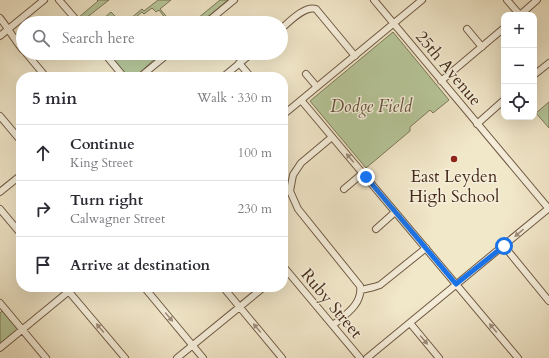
<!DOCTYPE html>
<meta charset="utf-8">
<style>
body{margin:0;font-family:Cardo,serif;background:#f7f7f7;color:#2b2b33}
.controls{position:absolute;right:12px;top:12px;display:grid;overflow:hidden;border-radius:8px;box-shadow:0 4px 16px #0002}
.controls button{width:36px;height:36px;display:grid;place-items:center;padding:0;border:0;border-bottom:1px solid #e1e1e2;background:#fff;color:#2b2b33;font:20px sans-serif}
.stop{position:absolute;width:12px;height:12px;margin:-9px;border:3px solid #1a73e8;border-radius:50%;background:#fff}
.stop.end{background:#1a73e8;border-color:#fff;box-shadow:0 1px 4px #0008}
.list{margin:0;padding:0;list-style:none}
h2{display:flex;justify-content:space-between;align-items:center;height:52px;margin:0;padding:0 16px;font-size:17px}
h2 small{font-size:13px;font-weight:400;color:#7c7c81}
.list li{display:grid;grid-template-columns:26px 1fr auto;gap:12px;align-items:center;box-sizing:border-box;height:56px;padding:0 16px;border-top:1px solid #e1e1e2}
.list b{display:block;font-size:15px;white-space:nowrap}
.list p{margin:0;font-size:13px;white-space:nowrap;color:#7c7c81}
.list em{font-size:13px;font-style:normal;color:#7c7c81}
.icon{flex:none;width:22px;height:22px;fill:none;stroke:currentColor;stroke-width:2;stroke-linecap:round;stroke-linejoin:round}
.map{position:relative;flex:none;width:549px;height:358px;overflow:hidden}
.search{position:absolute;background:#fff;box-shadow:0 4px 16px #0002;left:16px;top:16px;width:272px;height:44px;display:flex;align-items:center;gap:10px;box-sizing:border-box;padding:0 14px;border-radius:22px;color:#7c7c81;font-size:15px}
.panel{position:absolute;background:#fff;box-shadow:0 4px 16px #0002;left:16px;top:72px;width:272px;height:220px;border-radius:16px}
.map>svg:first-child{display:block}
.green{fill:#b6c699;stroke:#7e7858}
.lines{fill:none;stroke-linecap:round;stroke-linejoin:round}
.minor-casing{stroke:#705a44;stroke-width:8}
.minor{stroke:#f6efdc;stroke-width:6}
.oneway{fill:#9e8d7a}
.route{stroke:#1a73e8;stroke-width:5}
.poi-dot{fill:#8f2418;stroke:#f6efdc;stroke-width:1.5}
.labels{text-anchor:middle;stroke-width:3;stroke-linejoin:round;paint-order:stroke}
.street-label{font-size:17px;fill:#452b18;stroke:#f6efdc}
.park-label{font-size:17px;font-style:italic;fill:#615238;stroke:#f6efdc}
.poi-label{font-size:17px;fill:#452b18;stroke:#f6efdc}
</style>
<div class="map">
<svg width="549" height="358" viewBox="0 0 549 358">
<rect width="100%" height="100%" fill="#f1e7c9"/>
<filter id="stains"><feTurbulence type="fractalNoise" baseFrequency=".005" numOctaves="4"/><feColorMatrix values="0 0 0 0 .2 0 0 0 0 .09 0 0 0 0 .02 0 0 0 .5 -.17"/></filter>
<radialGradient id="worn" r=".72"><stop offset=".6" stop-color="#630" stop-opacity="0"/><stop offset="1" stop-color="#630" stop-opacity=".3"/></radialGradient>
<!-- green -->
<path class="green" d="M97,0h12l-28,22 -3,-4 20,-17z
M158,0h13l-11,9 12,14h-3l-10,-13 -3,2 -4,-4 -8,6 -2,-2 -12,10v1h-5l17,-14 2,2z
M220,0h8l-28,23h-8z
M111,12l4,4 -9,7h-8z
M393,32l56,68 -16,13 -3,-3 -20,17v4l-44,37 -56,-67z
M109,53h41l2,2 2,-2 3,4 -22,20h-8l-15,-18 1,-1z
M549,102v26l-13,-15z
M3,310l15,19 -18,15v-31z"/>
<g class="lines">
<!-- minor casing -->
<g class="minor-casing">
<path id="minor" d="M59,0l20,23
M374,0l175,209
M507,0l13,15 17,-15
M0,18c8,10 14,21 23,32
M206,23l28,-23
M281,29c8,-7 24,-24 35,-20l39,47
M467,29l15,18
M0,36l44,-36
M26,53l20,24
M104,53l20,24
M239,63l11,13
M306,74l11,13
M534,75l15,-12
M140,77l29,-24
M223,77l29,-24
M441,81l63,-53
M301,100l217,258
M283,115l139,-115
M0,116l21,25
M477,124l27,-24
M332,137l-31,26 -8,12 -3,16 8,18 62,77c3,18 -15,29 -27,39
M344,189l19,-16
M0,192l21,-17
M0,209l21,25
M376,229l19,-17
M504,246l45,55
M283,266l77,92
M65,287l60,71
M144,287l59,71
M223,287l59,71
M361,290l13,-3 6,-2 46,-37
M0,303l46,55
M410,323l29,35
M0,348l74,-61
M177,358l87,-71
M367,358l182,-150"/>
</g>
<!-- minor -->
<use href="#minor" class="minor"/>
</g>
<!-- one-way arrows -->
<defs><path id="oneway-solid" d="M-6-.8H1V-3.2L6.5 0L1 3.2V.8H-6Z"/></defs>
<g class="oneway">
<use href="#oneway-solid" transform="translate(350 158) rotate(-130)"/>
<use href="#oneway-solid" transform="translate(519 233) rotate(140)"/>
<use href="#oneway-solid" transform="translate(169 317) rotate(50)"/>
<use href="#oneway-solid" transform="translate(100 328) rotate(-130)"/>
<use href="#oneway-solid" transform="translate(257 328) rotate(-130)"/>
<use href="#oneway-solid" transform="translate(493 328) rotate(-130)"/>
<use href="#oneway-solid" transform="translate(424 340) rotate(50)"/>
</g>
<g class="lines">
<!-- route -->
<path class="route" d="M366,177l90,107 48,-38"/>
</g>
<!-- markers -->
<circle class="poi-dot" cx="454" cy="159" r="4"/>
<g class="labels">
<!-- street labels -->
<g class="street-label">
<text transform="translate(449 68) rotate(50)" y="6">25th Avenue</text>
<text transform="translate(332 303) rotate(50)" y="6">Ruby Street</text>
</g>
<!-- park labels -->
<g class="park-label">
<text x="371" y="112">Dodge Field</text>
</g>
<!-- poi labels -->
<g class="poi-label">
<text x="454" y="182">East Leyden<tspan x="454" dy="20">High School</tspan></text>
</g>
</g>
<rect width="100%" height="100%" filter="url(#stains)"/>
<rect width="100%" height="100%" fill="url(#worn)"/>
</svg>
<div class="controls">
<button>+</button>
<button>−</button>
<button><svg class="icon" aria-label="locate" viewBox="0 0 24 24"><circle cx="12" cy="12" r="6"/><path d="M12 2v4M12 18v4M2 12h4M18 12h4"/></svg></button>
</div>
<div class="stop" style="left:504px;top:246px"></div>
<div class="stop end" style="left:366px;top:177px"></div>
<div class="search"><svg class="icon" aria-label="search" viewBox="0 0 24 24"><circle cx="10" cy="10" r="6"/><path d="M15 15l6 6"/></svg>Search here</div>
<section class="panel">
<h2>5 min<small>Walk · 330 m</small></h2>
<ul class="list">
<li><svg class="icon" aria-label="ahead" viewBox="0 0 24 24"><path d="M12 20V5M6 11l6-6 6 6"/></svg><div><b>Continue</b><p>King Street</p></div><em>100 m</em></li>
<li><svg class="icon" aria-label="right" viewBox="0 0 24 24"><path d="M7 20v-9h11M14 6l5 5-5 5"/></svg><div><b>Turn right</b><p>Calwagner Street</p></div><em>230 m</em></li>
<li><svg class="icon" aria-label="arrive" viewBox="0 0 24 24"><path d="M6 21V4h12l-3 4 3 4H6"/></svg><div><b>Arrive at destination</b></div></li>
</ul>
</section>
</div>
